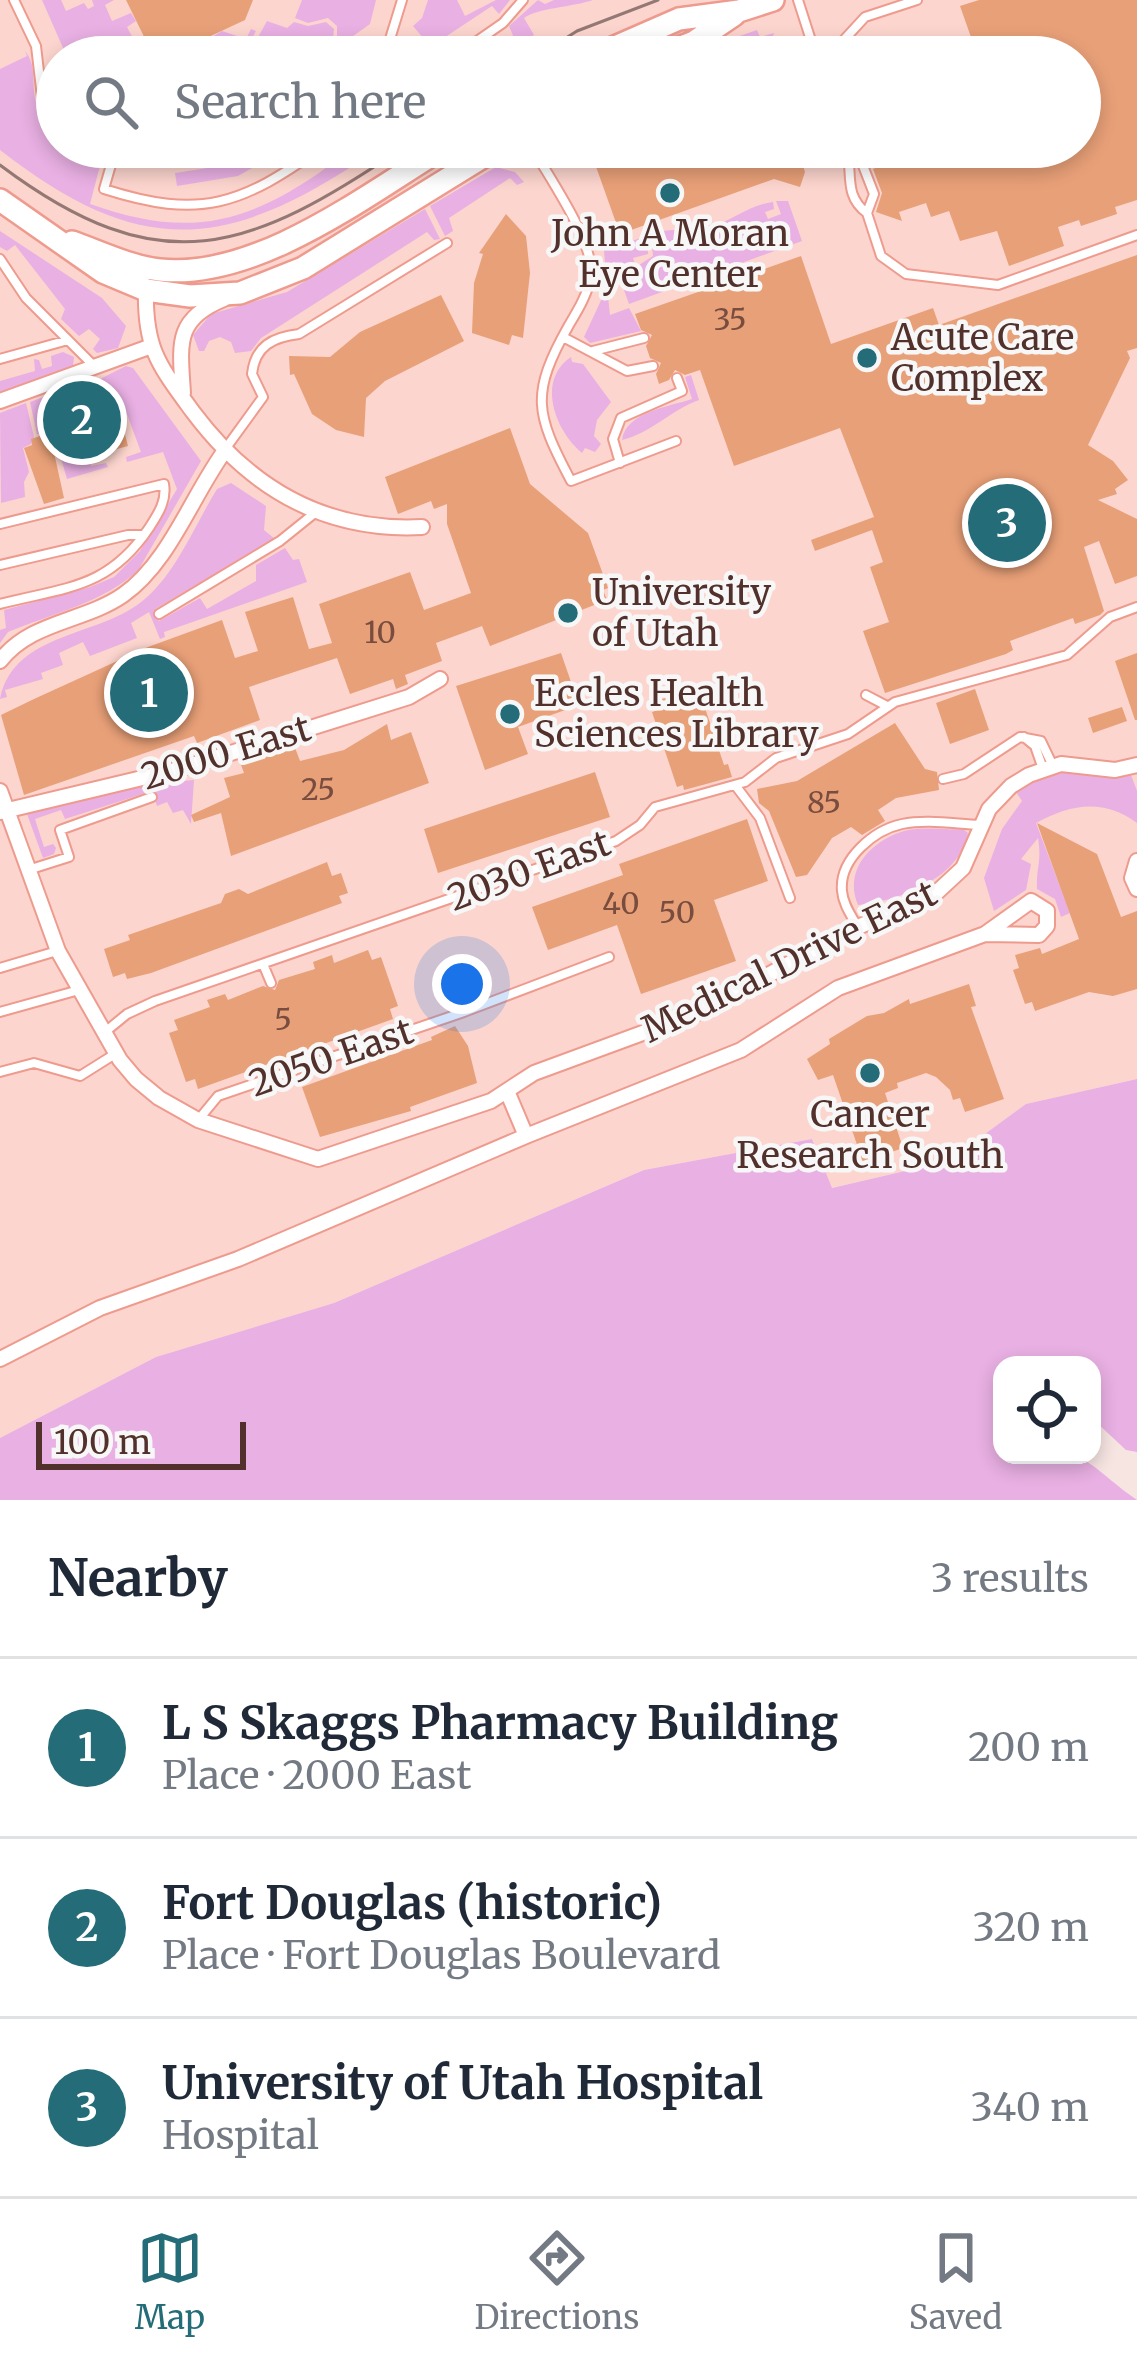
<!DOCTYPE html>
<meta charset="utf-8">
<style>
body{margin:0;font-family:Merriweather,serif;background:#f2f2f3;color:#1f2937}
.controls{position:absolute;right:36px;bottom:36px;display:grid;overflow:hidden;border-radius:24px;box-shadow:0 6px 18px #0003}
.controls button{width:108px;height:108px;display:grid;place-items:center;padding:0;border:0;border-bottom:3px solid #e0e1e3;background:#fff;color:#1f2937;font:60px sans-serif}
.scale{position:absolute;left:36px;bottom:30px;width:210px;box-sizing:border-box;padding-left:12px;border:6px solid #52302b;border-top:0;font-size:33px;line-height:42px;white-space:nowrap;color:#52302b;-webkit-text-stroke:9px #f7f7f7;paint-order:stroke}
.you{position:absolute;left:462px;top:984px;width:42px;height:42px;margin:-30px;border:9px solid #fff;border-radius:50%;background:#1a73e8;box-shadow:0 0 0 18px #1a73e833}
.badge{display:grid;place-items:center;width:78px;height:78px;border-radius:50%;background:#236c78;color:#fff;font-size:39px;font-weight:700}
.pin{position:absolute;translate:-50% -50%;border:6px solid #fff;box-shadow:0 3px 12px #0006}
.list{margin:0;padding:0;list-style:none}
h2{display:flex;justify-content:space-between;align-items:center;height:156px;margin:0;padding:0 48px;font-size:51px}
h2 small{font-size:39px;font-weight:400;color:#747a83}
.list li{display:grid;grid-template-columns:78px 1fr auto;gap:36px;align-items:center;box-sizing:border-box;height:180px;padding:0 48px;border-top:3px solid #e0e1e3}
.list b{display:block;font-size:45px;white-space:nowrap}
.list p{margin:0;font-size:39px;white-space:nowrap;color:#747a83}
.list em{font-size:39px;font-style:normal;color:#747a83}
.icon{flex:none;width:66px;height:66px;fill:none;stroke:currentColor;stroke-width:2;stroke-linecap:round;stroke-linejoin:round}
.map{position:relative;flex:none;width:1137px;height:1500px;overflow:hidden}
.search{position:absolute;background:#fff;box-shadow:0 6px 18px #0003;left:36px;right:36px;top:36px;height:132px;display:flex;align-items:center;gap:30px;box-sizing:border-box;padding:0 42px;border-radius:66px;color:#747a83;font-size:45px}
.sheet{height:696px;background:#fff}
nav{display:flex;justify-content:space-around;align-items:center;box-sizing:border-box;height:168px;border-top:3px solid #e0e1e3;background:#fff;font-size:33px;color:#747a83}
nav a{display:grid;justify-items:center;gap:6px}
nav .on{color:#236c78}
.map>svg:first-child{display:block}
.built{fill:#fcd5ce;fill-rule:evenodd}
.green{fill:#e9b0e3}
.building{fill:#e8a078}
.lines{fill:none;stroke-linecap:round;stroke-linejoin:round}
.lane-casing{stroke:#ee9b8e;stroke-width:12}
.street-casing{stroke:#ee9b8e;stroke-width:18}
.secondary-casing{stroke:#ee9b8e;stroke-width:26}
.lane{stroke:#fff;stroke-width:8}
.street{stroke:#fff;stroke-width:14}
.secondary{stroke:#fff;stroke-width:21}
.tram{stroke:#947874;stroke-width:3}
.poi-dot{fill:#236c78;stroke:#f7f7f7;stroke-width:4.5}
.labels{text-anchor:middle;stroke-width:9;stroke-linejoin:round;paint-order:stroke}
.number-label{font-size:30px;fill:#784c3e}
.poi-label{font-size:36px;fill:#52302b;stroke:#f7f7f7;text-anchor:start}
.street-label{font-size:36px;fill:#52302b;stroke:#f7f7f7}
</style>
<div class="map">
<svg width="1137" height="1500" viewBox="0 0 1137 1500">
<rect width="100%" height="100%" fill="#f7e5e2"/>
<!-- built -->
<path class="built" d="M0,0h1137v1079l-111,25 -78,57 -117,27 -19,-49 -168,31 -310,133 -178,54 -156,81zM57,57h1023v90h-1023z"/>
<!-- green -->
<path class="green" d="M42,0h19l5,11 18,-8 4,6 6,-3 -2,-6h22l-9,5 7,16 19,-8 5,8 -9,6 9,17 9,-4 8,17h-86z
M302,0h74l-6,24 -45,32 -2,-5 14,-14v-11l-9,-8 -20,5 -13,-5z
M428,0h29l8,16 31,-16h14l-11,14 -7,-8 -77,51 -6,-8 15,-10 -11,-13 9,-8z
M538,0l7,4 9,-4h39c-20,7 -56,8 -69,18l10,17 -32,22h-16l28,-19 -5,-12z
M267,21l20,7 7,-6 14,4 18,-4 8,7 -1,9 -13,11 1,8h-74z
M251,29l5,2 -14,26h-47l-3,-8 30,-18 24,8z
M757,30l3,7 14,-4 -8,24h-77l-1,-3z
M25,51c19,23 -6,49 32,82v14h21l24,11 -12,46c88,31 145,25 223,-27 19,-12 35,-30 57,-30l-10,7 3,5c-141,94 -227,97 -363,-9v-81l27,-13z
M265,147l19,3 -46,26 -61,10 -2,-13 39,-6z
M496,167l19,5 9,10 -7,3 -7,-7 -61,40 4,13 -8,5 -15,-30z
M776,201h12l14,40 -173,63 -15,-42 -6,2 3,11 -5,2 -2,-27 43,-14 1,18 -15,4 3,9 17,-11 -2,-22c18,-7 38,-2 58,-7 24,-6 39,-22 64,-25l1,7 -9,3 3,7 13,-5z
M425,209l15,30 -6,1 -7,-8 -166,106 -10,13 -16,2 -4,-11 -11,-5 -11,4 -5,10h-5l-6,-16 18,-21 76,-22z
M0,231l102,67 24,28 -8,22 -21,5 -4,-4 7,-10 -11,-10 -10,7 -18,-17 4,-10 -50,-64 -8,6 -7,-4z
M603,296l5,1 2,18 19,-7 12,23 -51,12 -6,-6z
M63,352l11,5 -1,9 -73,28v-13l35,-10 -1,-12 5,1 3,9 10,-3 -1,-10z
M571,357l1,5 11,2 28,38 -14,18 -3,16 7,8 -6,8 -10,-4 -3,5c-27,-22 -46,-73 -11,-96z
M126,366l7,2 68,93 -62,108c-33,33 -88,45 -131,63l-8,11v-13l6,-2 -2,-18 86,-23 24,-10 26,-26 37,-62 -14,-37 -36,10 -1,-5 15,-5 -14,-38 -11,2 -2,-5 -11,-2 -6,-24 5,-7z
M691,375l8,25c-28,10 -48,33 -77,40 4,-28 46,-33 70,-41l-7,-22z
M94,386l7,24 -8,7 1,5 -12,5 9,39 15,-3 2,4 -41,12 -13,-45h-17l-7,-32 35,-13 8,5z
M26,403l8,34 -3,7 -8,4 6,24 -5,10 1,15 -24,6 -1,-90z
M231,483l35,23 -2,24 11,9 -120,70 4,12 41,-23 7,11 49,-28v-16l29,-17 8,12 6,-1 8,23 -143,50 1,5 -5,2 -11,-27 -18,11 6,15 -47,18 -7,-14 -24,11 4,12 -22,8 2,6 -38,11 2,7 -7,2c14,-69 102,-61 146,-101 31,-27 50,-75 71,-109z
M1065,772l66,3 6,16v32c-33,-25 -67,-19 -101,0l34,90 -9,4 -6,-18 -18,-10c-1,-22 5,-27 1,-51l-17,21 10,5 -5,26 -32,21 -10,-33 18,-49 20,-28 -6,-9 19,-12z
M194,780l-3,44 -8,-14 -10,3 -6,-11 -10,4 -5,-15 -87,28 -4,-9 -26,9 9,28 9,-3 3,4 -2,6 -11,4 -16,-44 124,-30z
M963,829l5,4c-8,46 -70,68 -110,72 -15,-35 13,-64 46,-74 18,-5 40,-1 59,-2z
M1137,1079v373l-11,-2 -30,-28 -4,1v-58h-90v90h17l-2,8c75,-17 63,-3 120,37h-1137v-62l156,-81 178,-54 310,-133 168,-31 20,49 116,-27 78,-57z"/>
<!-- building -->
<path class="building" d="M126,0h127l-8,20 -43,20 1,3 -11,6 3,8h-41z
M979,0h158v200l-22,7 2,7 -36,12 -2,-6 -21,7 6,19 -55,20 -12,-35 -37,10 -11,-30 -18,6 -5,-14 -27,9 3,9 -26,-9 6,-19 -9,-24 15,-6 -6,-16h198v-90h-102l-18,-51z
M589,147h208l8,25 -5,15 -26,-8 -154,55z
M506,214l20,22 4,37 -7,65 -11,-3 -3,10 -37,-12 2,-50 9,-29 -4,-1z
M1137,255v93l-10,3 3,7 -42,87 25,16 15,19 -13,9 2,5 -19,6 39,19v57l-22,8 -16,-43 -15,6 20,64 -4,4 -25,9 -2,-6 -63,23 3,9 -7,4 -121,39 -22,-62 26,-9 -19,-55 13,-5 -11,-32 -57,21 -4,-11 63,-23 -34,-89 -106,38 -34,-96 -15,5 -10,-5 -6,10 -10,4 -3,-10 5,-11 -11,-5 -4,-12 6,-11 -11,-5 -6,-16 166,-58 30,88 102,-36 6,17z
M441,295l23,46 -79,40 -19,17 -2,39 -28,-7 -24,-16 -18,-40 -4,1 -1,-19 41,1 30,-25z
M121,419l7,27 -29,8 -1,-4 -4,2 -6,-24z
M510,428l20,56 58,49 20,55 -5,2 4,10 -117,46 -8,-20 -46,17 6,18 -37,14 3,9 -12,5 -3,-10 -43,15 -13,-36 -88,29 11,33 -63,23 -3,-7 -170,59 -23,-80 33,-16 114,-52 74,-27 13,38 23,-7 -13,-39 48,-15 16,52 23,-6 -13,-39 91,-32 14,38 47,-17 -24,-69v-20l-13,5 -3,-8 -33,13 -13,-37z
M43,435l1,6 7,-2 13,59 -20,6 -20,-56 8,-3 -1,-6z
M561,653l18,52 -61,22 10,27 -43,16 -29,-84z
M1137,653v67h-2l-20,-59z
M975,689l14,41 -39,14 -14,-41z
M699,690l25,75 4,-1 4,13 -48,13 -1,-5 -6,2 -25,-75 13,-4 -3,-9z
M1122,707l5,14 -34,12 -5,-15z
M895,723l30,46 12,3 2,18 -43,8 -18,12 7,11 -23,14 -11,-8 -19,11 -25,37 -11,2 -27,-66 -10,-8 -2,-14 40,-8z
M387,724l4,16 20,-8 18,51 -198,73 -10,-43 -27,9 -3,-7 39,-18 -6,-19 20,-5 -4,-11 54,-17 6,16 44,-11z
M595,772l15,45 -172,56 -14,-44z
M747,819l21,62 -54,19 22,61 -95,33 -24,-69 -69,25 -16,-43 91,-32 -4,-11z
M1037,823l60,31 24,63 16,-6v78l-24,7 -24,-4 -54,19 -3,-9 -7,2 -12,-34 6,-2 -4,-13 25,-7 2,6 37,-15z
M327,862l5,14 9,-3 7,20 -9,3 3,7 -191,70 -24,6 -2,-6 -12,4 -9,-28 26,-9 -2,-5 93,-32 4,-9 14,-5 9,5z
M368,950l4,10 9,-3 17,49 -8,3 3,10 -195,70 -3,-10 -9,3 -17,-49 9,-3 -4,-10 36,-13 -3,-7 18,-6 3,6 35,-14 12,4 4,-10 36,-11 -2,-7 19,-7 2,8z
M969,984l7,22 -5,1 33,92 -39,13 -5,-14 -7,2 -3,-10 -14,-13 -10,-4 -29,10 1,5 -13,5 18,55 -40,14 -30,-87 -15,5 -11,-21 23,-15 -1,-5 38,-23 17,-3 25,-14 1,5z
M455,1026l13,20 9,37 -67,24 1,4 -91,26 -18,-50 130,-47 -1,-3z"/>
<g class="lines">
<!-- lane casing -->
<g class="lane-casing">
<path id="lane" d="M14,0l22,46 7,60 14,17
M798,0l18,56
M364,57l26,-18 12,-39
M454,57l49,-34 20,-23
M806,57l35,-14 24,-26 52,-17
M101,147l14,4 -11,38c97,31 137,16 218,-42
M532,147c17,31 61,92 59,127 -2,18 -13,36 -22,51 -39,69 -34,88 2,156l105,-40
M846,147c8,22 -4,48 21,66l7,-19 -12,-31 -12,-6
M115,151l58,3 43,-7
M867,213l14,43 25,18 92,11 139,-50
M0,259l26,39 68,68
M563,337l64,34 26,-5
M593,351l51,-13
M0,359l68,-19
M226,448l37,-51 -11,-23c3,-28 21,-37 47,-40l148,-91
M620,463l-7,-24 8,-21 61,-27 -5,-13
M0,524l164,-40c3,17 -6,30 -15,44 -41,61 -83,59 -149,76
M0,565l128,-30h16
M159,614l121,-73 36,-29
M866,695l21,11
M1024,737l11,9 8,23
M943,779l21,-5 56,-37 21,4 12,25
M735,785l25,33 30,80
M28,870l41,-13 -9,-27 92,-33
M857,926c-6,-11 -14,-22 -15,-35 -3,-32 32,-61 60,-67 25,-5 53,0 78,1
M263,964l8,19
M0,968l57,-17
M0,1012l79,-22
M105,1032l22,-18 28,-13 461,-160 24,-16 15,-18 90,-25 31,-24 72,-24 47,-32 172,-47 43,-38 27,-10
M0,1072l34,-9 46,13 35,-22
M199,1119l19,-23 246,-84 145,-55"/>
</g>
<!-- street casing -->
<g class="street-casing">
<path id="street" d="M146,286c-2,62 12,78 47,126 57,76 132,120 229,115
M183,393c-3,-48 -9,-74 41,-94
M0,401l149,-54
M0,661c31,-40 84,-39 123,-66 47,-33 69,-100 103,-146
M0,791l58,160 62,109 16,19 23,19 39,22 120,39 173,-58 43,-28 163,-60 161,-86 77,-33 28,-26 26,-59 22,-23 18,-11 32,-11 54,6 22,-5
M0,812l180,-43 229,-72 31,-18
M1137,861l-5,17 5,11
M507,1091l19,45
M0,1359l100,-51 138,-49 288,-123 215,-86 97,-62 147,-54 46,-33 16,10v15l-8,9 -54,-1"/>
</g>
<!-- secondary casing -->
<g class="secondary-casing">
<path id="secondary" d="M592,57l87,-38 60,-8 34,-11
M655,57l39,-15 40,-27
M0,200l103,72 43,18 44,6 50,-3 63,-25 196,-121
M72,242c28,10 59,25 88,28 97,10 206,-75 285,-123"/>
</g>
<!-- lane -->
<use href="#lane" class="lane"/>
<!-- street -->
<use href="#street" class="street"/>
<!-- secondary -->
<use href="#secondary" class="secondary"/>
<!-- tram -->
<path class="tram" d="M536,57l41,-26 81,-31
M0,165c161,121 249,87 404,-18"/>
</g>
<!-- markers -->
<g class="poi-dot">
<circle cx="670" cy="193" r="12"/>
<circle cx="867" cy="358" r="12"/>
<circle cx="568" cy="613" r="12"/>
<circle cx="510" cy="714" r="12"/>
<circle cx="870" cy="1073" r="12"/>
</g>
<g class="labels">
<!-- number labels -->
<g class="number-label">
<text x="730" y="330">35</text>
<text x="380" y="643">10</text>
<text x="318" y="800">25</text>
<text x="824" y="813">85</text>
<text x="621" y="914">40</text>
<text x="677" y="923">50</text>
<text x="283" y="1030">5</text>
</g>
<!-- poi labels -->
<g class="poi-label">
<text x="670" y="246" text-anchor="middle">John A Moran<tspan x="670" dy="41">Eye Center</tspan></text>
<text x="891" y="350">Acute Care<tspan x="891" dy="41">Complex</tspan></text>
<text x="592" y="605">University<tspan x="592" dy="41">of Utah</tspan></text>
<text x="534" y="706">Eccles Health<tspan x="534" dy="41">Sciences Library</tspan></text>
<text x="870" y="1127" text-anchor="middle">Cancer<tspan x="870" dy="41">Research South</tspan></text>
</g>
<!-- street labels -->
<g class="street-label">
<text transform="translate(226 752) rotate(-17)" y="13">2000 East</text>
<text transform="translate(529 870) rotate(-20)" y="13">2030 East</text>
<text transform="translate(789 961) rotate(-26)" y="13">Medical Drive East</text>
<text transform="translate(331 1057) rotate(-19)" y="13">2050 East</text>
</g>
</g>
</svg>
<div class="controls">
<button><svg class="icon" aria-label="locate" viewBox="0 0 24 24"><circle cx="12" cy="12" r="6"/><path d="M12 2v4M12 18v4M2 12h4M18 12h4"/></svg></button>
</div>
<div class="scale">100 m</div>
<div class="you"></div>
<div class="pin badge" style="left:149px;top:693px">1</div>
<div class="pin badge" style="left:82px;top:420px">2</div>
<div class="pin badge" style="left:1007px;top:523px">3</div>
<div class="search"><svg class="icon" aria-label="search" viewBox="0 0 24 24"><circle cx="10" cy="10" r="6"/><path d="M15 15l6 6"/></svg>Search here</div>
</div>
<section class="sheet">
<h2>Nearby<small>3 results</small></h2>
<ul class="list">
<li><span class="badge">1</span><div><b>L S Skaggs Pharmacy Building</b><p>Place · 2000 East</p></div><em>200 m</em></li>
<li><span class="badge">2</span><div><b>Fort Douglas (historic)</b><p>Place · Fort Douglas Boulevard</p></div><em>320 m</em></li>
<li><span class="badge">3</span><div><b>University of Utah Hospital</b><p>Hospital</p></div><em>340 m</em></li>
</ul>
</section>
<nav>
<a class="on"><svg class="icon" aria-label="map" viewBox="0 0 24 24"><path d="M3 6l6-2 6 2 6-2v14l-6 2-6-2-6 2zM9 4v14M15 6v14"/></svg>Map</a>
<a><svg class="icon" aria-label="directions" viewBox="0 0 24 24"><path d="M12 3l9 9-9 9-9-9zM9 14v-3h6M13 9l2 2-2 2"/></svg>Directions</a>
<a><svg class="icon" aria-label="saved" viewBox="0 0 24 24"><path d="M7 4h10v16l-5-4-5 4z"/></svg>Saved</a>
</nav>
